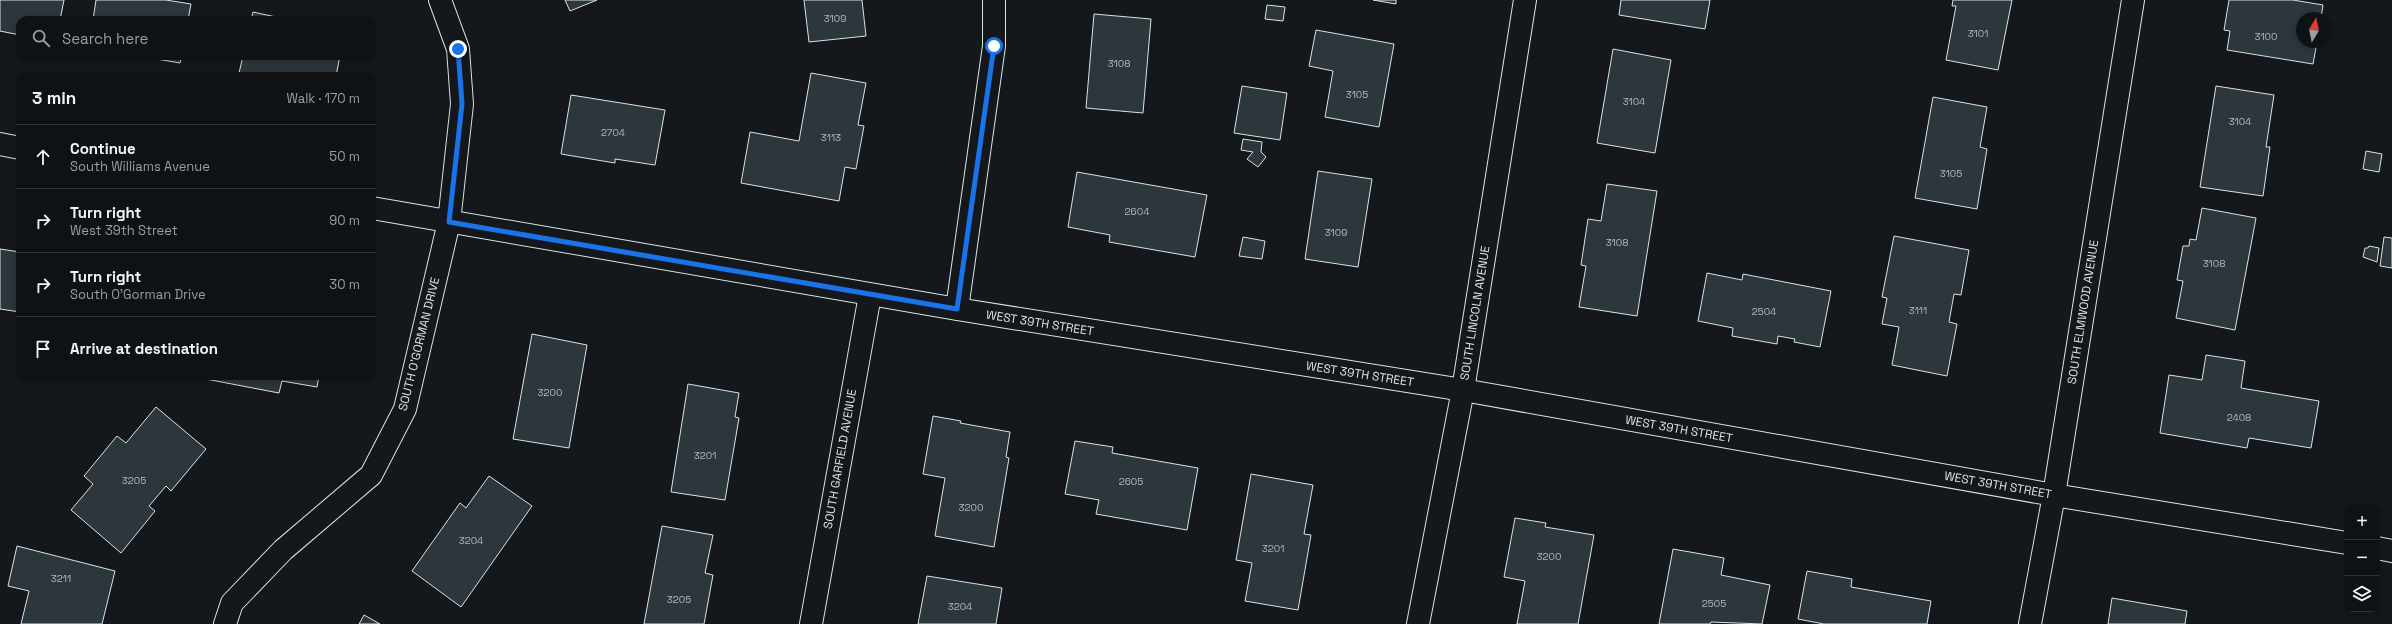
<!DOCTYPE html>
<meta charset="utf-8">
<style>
body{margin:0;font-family:"Space Grotesk",sans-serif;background:#181b1e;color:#f1f3f6}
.controls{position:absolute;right:12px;bottom:12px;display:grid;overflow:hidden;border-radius:8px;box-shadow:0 2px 6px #0003}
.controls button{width:36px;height:36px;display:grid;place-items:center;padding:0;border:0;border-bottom:1px solid #2f3234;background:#0f1215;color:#f1f3f6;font:20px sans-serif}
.compass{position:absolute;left:2296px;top:12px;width:36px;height:36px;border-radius:50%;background:#0f1215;box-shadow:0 2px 6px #0003;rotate:10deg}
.stop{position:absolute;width:12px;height:12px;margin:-9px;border:3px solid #1a73e8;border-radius:50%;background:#fff}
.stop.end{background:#1a73e8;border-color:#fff;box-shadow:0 1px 4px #0008}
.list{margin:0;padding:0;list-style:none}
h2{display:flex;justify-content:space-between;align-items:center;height:52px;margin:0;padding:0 16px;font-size:17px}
h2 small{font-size:13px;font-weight:400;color:#9b9ea0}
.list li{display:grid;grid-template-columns:26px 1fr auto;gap:12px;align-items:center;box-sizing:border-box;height:64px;padding:0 16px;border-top:1px solid #2f3234}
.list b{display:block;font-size:15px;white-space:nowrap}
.list p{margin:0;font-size:13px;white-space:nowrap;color:#9b9ea0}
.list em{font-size:13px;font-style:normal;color:#9b9ea0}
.icon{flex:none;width:22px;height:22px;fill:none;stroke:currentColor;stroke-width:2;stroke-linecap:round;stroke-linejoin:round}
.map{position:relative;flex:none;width:2392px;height:624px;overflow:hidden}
.search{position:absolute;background:#0f1215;box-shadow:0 2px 6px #0003;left:16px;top:16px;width:360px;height:44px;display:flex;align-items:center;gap:10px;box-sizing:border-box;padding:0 14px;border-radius:12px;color:#9b9ea0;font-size:15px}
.panel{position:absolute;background:#0f1215;box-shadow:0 2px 6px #0003;left:16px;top:72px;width:360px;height:308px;border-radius:12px}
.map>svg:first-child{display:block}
.building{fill:#2c363c;stroke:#d8e6dc}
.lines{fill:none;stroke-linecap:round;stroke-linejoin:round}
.street-casing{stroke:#d8e6dc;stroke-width:24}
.street{stroke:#14181c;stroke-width:22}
.route{stroke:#1a73e8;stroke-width:5}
.labels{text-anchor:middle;stroke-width:3;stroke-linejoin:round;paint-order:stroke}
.number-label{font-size:10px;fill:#adbab4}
.street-label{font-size:12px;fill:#d8e6dc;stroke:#14181c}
</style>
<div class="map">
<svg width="2392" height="624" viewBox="0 0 2392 624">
<rect width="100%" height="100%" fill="#14181c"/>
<!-- building -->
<path class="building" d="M0,0h64l-4,20h-40v15l-20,-4z
M96,0h70l25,4 -3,16h-95z
M565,0h32l-27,11z
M804,0h58l4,36 -57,6z
M1373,0h23v4z
M1621,0h89l-5,29 -86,-14z
M1953,0h59l-14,70 -52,-10 10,-54h-4z
M2229,0h64l30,5 -2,13h-19v24h15l-4,22 -86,-14 3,-19 -6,-1z
M1267,5l18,2 -2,14 -18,-2z
M253,12l37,8h-39z
M1094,14l57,5 -8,94 -57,-5z
M1316,30l78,14 -15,83 -54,-10 8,-46 -24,-5z
M1613,49l58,11 -16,93 -58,-10z
M139,56h43l-2,7z
M243,56h97l-4,20h-84l-13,-3z
M811,73l55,10 -8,42 6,1 -8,43 -11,-2 -6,34 -98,-18 9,-51 49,9z
M1242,86l45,7 -7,47 -46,-7z
M2216,86l58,9 -8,52h4l-7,49 -63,-9z
M571,95l94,15 -10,55 -40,-6v4l-54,-9z
M1933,97l54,10 -7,40 7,2 -10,60 -62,-11z
M1243,139l19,3 -1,10 5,5 -8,10 -11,-8 6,-7 -12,-2z
M2366,151l16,3 -3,18 -16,-3z
M1318,171l54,8 -14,88 -53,-8z
M1077,172l130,23 -12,62 -86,-15 1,-7 -42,-8z
M1607,184l50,7 -20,125 -58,-9 7,-41 -5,-1 7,-46 13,2z
M2202,208l54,10 -21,112 -59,-12 7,-37 -6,-1 6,-34h6l1,-7 6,1z
M1894,236l75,14 -8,45 -7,-1 -5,28 8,2 -10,52 -55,-11 7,-38 -17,-3 5,-26 -5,-1z
M1243,237l22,4 -3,18 -23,-3z
M2384,237l8,1v30l-12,-2z
M2369,246l10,2 -2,14 -14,-5 2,-9h3z
M0,249l20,3v60l-20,-3z
M1707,273l35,7 1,-6 88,17 -11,56 -26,-5 1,-3 -17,-3 -1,8 -45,-8 1,-8 -35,-7z
M532,334l55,11 -18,103 -56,-9z
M2206,355l39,6 -4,27 78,13 -8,47 -62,-10 -2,10 -87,-15 9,-58 33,5z
M190,376h129l-2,11 -35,-6 -3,12z
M688,384l51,9 -4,24 4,1 -14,82 -54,-8z
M156,407l50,42 -35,42 -5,-5 -17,20 6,5 -34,42 -50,-43 22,-26 -9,-8 33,-40 9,7z
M933,416l28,5 -1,2 50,9 -4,25 3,1 -15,89 -59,-11 10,-58 -22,-4z
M1075,441l38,6 -1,6 86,15 -11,62 -91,-16 3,-14 -34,-6z
M1251,474l62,11 -9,49 7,1 -13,75 -53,-9 7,-38 -16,-3z
M489,476l43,30 -71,101 -49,-36 48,-68 6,5z
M1515,518l31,5 -1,4 49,8 -16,89h-61l8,-43 -21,-4z
M662,526l51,9 -8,38 8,2 -9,49h-60z
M17,546l98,25 -13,53h-81l8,-33 -21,-5z
M1673,549l51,9 -3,17 49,10 -8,39 -51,-2 -1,2h-51z
M1807,571l45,8 -1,8 80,14 -4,23h-103l-26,-5z
M927,576l75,12 -6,36h-78z
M2112,598l75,13 -2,13h-77z
M364,615l16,9h-21z"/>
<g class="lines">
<!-- street casing -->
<g class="street-casing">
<path id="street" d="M0,144l20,4
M372,208l585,101 506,81 591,105 293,48
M957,309l37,-263v-46
M2377,548l15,3
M225,624l7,-21 51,-53 88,-75 34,-66 44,-187 13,-118 -4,-55 -18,-49
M811,624l59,-329
M1418,624l45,-234 62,-390
M2030,624l24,-129 79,-495"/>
</g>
<!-- street -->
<use href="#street" class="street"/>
</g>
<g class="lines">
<!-- route -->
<path class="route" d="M458,49l4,55 -13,118 508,87 37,-263"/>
</g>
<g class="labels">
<!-- number labels -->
<g class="number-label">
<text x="835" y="22">3109</text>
<text x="1978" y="37">3101</text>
<text x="2266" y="40">3100</text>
<text x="1119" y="67">3108</text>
<text x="1357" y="98">3105</text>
<text x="1634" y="105">3104</text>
<text x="2240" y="125">3104</text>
<text x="613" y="136">2704</text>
<text x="831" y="141">3113</text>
<text x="1951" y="177">3105</text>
<text x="1137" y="215">2604</text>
<text x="1336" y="236">3109</text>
<text x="1617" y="246">3108</text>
<text x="2214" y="267">3108</text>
<text x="1918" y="314">3111</text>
<text x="1764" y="315">2504</text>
<text x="550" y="396">3200</text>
<text x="2239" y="421">2408</text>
<text x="705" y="459">3201</text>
<text x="134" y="484">3205</text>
<text x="1131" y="485">2605</text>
<text x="971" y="511">3200</text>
<text x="471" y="544">3204</text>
<text x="1273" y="552">3201</text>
<text x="1549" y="560">3200</text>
<text x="61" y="582">3211</text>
<text x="679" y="603">3205</text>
<text x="1714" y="607">2505</text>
<text x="960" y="610">3204</text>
</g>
<!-- street labels -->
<g class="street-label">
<text transform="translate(2083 312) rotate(-81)" y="4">SOUTH ELMWOOD AVENUE</text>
<text transform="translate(1475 313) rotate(-81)" y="4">SOUTH LINCOLN AVENUE</text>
<text transform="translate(1040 323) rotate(9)" y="4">WEST 39TH STREET</text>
<text transform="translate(419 344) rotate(-76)" y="4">SOUTH O'GORMAN DRIVE</text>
<text transform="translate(1360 374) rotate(9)" y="4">WEST 39TH STREET</text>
<text transform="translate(1679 429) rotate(10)" y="4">WEST 39TH STREET</text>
<text transform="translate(840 459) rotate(-80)" y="4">SOUTH GARFIELD AVENUE</text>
<text transform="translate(1998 485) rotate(10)" y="4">WEST 39TH STREET</text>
</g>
</g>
</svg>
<div class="controls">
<button>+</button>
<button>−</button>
<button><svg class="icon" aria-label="layers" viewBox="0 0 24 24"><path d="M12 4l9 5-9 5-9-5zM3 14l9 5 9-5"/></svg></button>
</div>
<svg class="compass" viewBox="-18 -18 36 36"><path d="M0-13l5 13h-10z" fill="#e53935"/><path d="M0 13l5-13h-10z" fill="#9b9ea0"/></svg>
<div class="stop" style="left:994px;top:46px"></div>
<div class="stop end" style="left:458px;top:49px"></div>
<div class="search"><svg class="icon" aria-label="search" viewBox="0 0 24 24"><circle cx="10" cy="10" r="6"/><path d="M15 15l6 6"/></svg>Search here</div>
<section class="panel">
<h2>3 min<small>Walk · 170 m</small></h2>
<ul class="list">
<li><svg class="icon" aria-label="ahead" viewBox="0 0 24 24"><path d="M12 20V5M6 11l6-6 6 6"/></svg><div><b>Continue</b><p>South Williams Avenue</p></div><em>50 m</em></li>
<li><svg class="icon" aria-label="right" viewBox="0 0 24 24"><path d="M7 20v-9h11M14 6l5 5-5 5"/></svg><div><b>Turn right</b><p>West 39th Street</p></div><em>90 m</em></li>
<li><svg class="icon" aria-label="right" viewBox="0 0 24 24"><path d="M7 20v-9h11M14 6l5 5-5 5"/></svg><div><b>Turn right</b><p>South O'Gorman Drive</p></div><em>30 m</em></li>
<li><svg class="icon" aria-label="arrive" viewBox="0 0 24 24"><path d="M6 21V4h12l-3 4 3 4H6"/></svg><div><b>Arrive at destination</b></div></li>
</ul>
</section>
</div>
